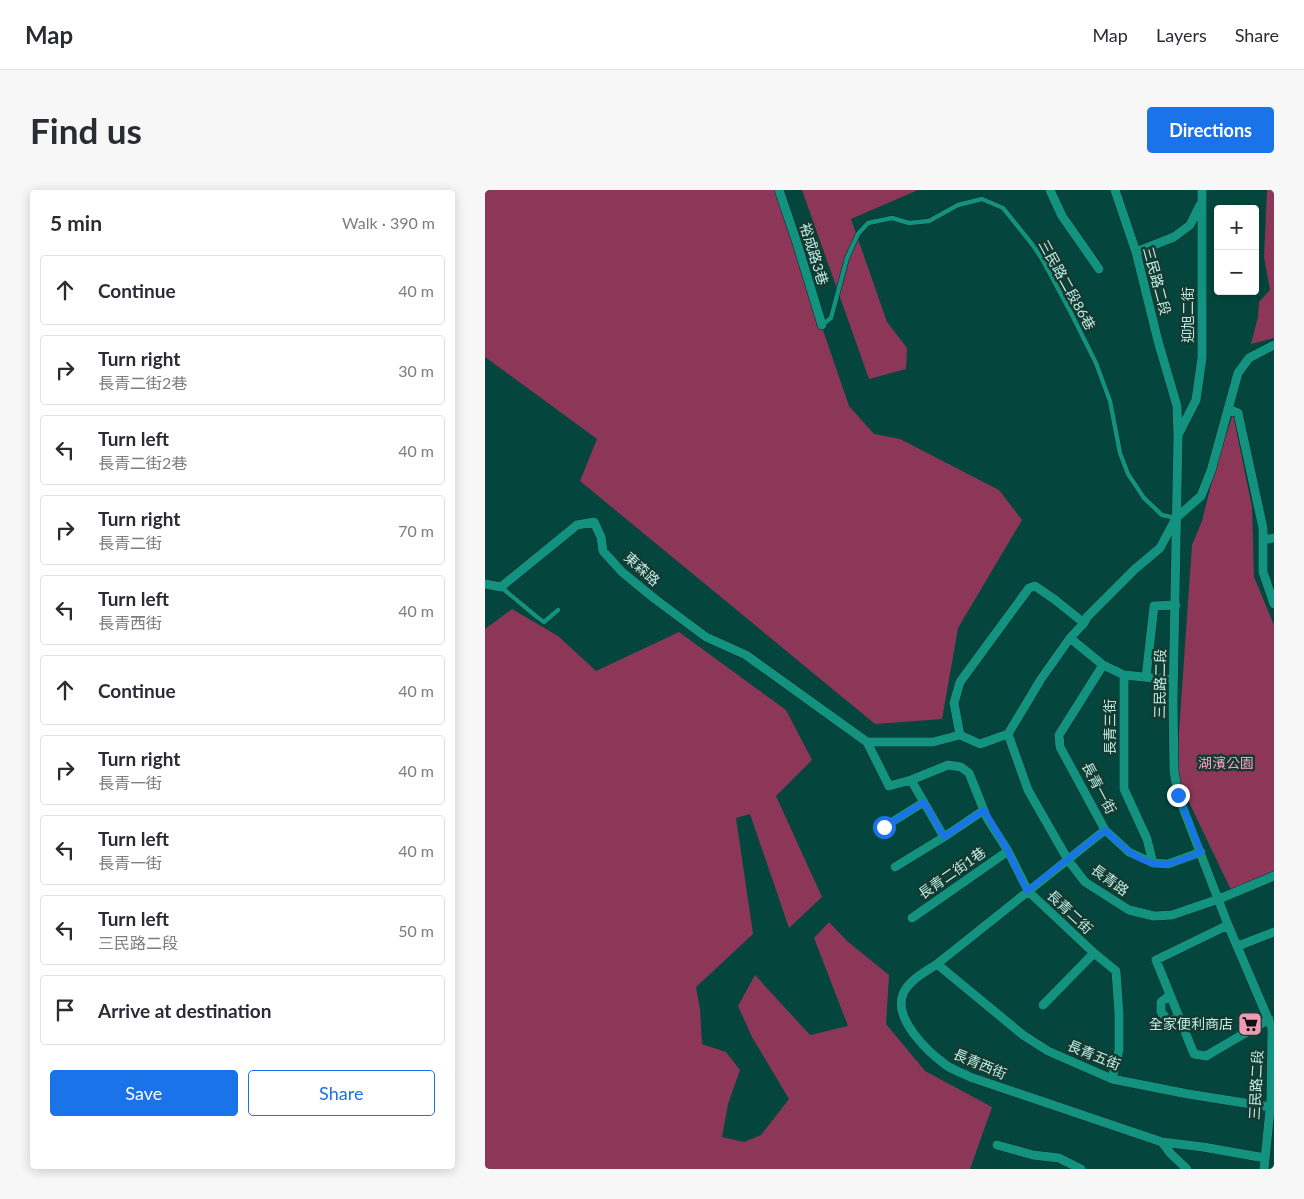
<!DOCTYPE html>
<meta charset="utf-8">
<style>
body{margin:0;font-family:Lato,"Noto Sans TC",sans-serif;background:#f7f7f7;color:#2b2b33}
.controls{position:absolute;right:15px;top:15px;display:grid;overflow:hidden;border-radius:5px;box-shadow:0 2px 12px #0003}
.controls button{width:45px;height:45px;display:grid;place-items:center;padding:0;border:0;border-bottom:1px solid #e1e1e2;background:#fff;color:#2b2b33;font:25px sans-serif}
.stop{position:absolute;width:15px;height:15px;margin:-11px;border:4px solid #1a73e8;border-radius:50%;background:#fff}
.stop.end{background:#1a73e8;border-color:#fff;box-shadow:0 1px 5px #0008}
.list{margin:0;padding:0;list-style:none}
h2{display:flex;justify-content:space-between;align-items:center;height:65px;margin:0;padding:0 20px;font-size:21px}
h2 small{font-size:16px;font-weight:400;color:#7c7c81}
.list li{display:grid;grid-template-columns:32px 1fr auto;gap:15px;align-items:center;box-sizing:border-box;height:70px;margin:0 10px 10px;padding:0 10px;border:1px solid #e1e1e2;border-radius:5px}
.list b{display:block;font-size:19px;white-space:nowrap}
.list p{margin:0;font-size:16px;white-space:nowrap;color:#7c7c81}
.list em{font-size:16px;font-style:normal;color:#7c7c81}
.actions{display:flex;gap:10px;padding:15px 20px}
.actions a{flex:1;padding:11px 0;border:1px solid #1a73e8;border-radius:5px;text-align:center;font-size:18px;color:#1a73e8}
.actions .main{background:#1a73e8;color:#fff}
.icon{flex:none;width:28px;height:28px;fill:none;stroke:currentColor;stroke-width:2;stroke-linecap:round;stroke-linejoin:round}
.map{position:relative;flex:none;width:789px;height:979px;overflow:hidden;border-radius:5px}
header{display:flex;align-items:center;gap:30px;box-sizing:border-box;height:70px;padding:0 25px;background:#fff;border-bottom:1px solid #e1e1e2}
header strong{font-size:24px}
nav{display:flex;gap:28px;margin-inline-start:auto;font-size:18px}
.intro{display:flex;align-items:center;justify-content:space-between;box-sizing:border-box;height:120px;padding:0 30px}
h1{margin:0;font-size:35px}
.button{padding:12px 22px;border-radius:5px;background:#1a73e8;color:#fff;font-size:18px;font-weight:700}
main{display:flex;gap:30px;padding:0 30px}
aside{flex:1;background:#fff;border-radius:5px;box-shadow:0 2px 12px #0003}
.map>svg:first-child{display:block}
.green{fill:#8d3758}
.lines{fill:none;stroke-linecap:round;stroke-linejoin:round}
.service-casing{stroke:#052923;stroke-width:5.5}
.minor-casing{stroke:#052923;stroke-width:10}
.service{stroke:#12927f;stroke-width:4.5}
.minor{stroke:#12927f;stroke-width:9}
.route{stroke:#1a73e8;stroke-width:6}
.labels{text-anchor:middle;stroke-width:5;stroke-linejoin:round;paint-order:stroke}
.street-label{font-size:14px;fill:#beeee3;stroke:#163932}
.park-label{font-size:14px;fill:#faa0bd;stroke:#163932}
.poi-label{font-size:14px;fill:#beeee3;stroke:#163932;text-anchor:end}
</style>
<header>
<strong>Map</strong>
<nav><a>Map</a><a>Layers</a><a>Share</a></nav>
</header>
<div class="intro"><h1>Find us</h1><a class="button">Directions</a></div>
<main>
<aside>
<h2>5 min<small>Walk · 390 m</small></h2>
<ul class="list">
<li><svg class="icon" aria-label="ahead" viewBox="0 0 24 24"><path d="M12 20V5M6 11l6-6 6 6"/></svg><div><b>Continue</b></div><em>40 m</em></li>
<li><svg class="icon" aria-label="right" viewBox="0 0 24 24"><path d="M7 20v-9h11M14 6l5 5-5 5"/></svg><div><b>Turn right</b><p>長青二街2巷</p></div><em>30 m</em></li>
<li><svg class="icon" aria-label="left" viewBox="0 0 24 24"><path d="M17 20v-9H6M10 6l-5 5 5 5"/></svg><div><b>Turn left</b><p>長青二街2巷</p></div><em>40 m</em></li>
<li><svg class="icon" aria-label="right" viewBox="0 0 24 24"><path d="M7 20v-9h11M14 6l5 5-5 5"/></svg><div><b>Turn right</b><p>長青二街</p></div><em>70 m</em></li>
<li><svg class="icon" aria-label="left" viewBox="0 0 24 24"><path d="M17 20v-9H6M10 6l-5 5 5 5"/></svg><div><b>Turn left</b><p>長青西街</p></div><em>40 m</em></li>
<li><svg class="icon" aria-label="ahead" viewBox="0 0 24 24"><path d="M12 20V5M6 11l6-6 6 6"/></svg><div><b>Continue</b></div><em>40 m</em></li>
<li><svg class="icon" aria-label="right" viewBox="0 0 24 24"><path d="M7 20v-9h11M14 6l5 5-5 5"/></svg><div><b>Turn right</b><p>長青一街</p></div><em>40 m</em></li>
<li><svg class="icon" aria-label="left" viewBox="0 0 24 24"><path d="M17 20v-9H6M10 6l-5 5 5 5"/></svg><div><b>Turn left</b><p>長青一街</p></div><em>40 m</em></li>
<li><svg class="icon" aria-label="left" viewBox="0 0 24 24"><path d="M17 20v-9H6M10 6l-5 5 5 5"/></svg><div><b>Turn left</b><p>三民路二段</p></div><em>50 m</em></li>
<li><svg class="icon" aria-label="arrive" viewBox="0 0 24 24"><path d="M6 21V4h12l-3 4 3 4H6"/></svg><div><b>Arrive at destination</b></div></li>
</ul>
<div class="actions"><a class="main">Save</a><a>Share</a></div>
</aside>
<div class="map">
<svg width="789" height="979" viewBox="0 0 789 979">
<rect width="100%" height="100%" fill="#04463d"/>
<!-- green -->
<path class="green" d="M0,0h290l74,216 25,28 26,5 99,51 23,30 -64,108 -16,91 -67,5 -295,-243 17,-42 -112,-82z
M317,0h116l-67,29 36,103 20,26 -1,21 -37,10z
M782,0h7v148l-23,6 7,-27 1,-15 11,-12 -6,-33z
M748,224l19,93 2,70 20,48v250l-43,15 -55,-115 16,-230 10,-24 14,-56z
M27,419l46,27 38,35 83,-39 107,78 26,50 -36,36 46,101 -33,31 -39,-114 -14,4 17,116 -57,53 4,22 2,35 24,8 14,18 -12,34 -6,33 22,5 17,-7 28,-36 -37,-62 -14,-31 17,-31 55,60 38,-9 -34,-88 15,-16 18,19 42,34 -3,49 39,47 67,36 -22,62h-485v-540z"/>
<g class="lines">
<!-- service casing -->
<g class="service-casing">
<path id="service" d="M337,135l9,-7 16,-60 11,-24 10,-11 24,-5 17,5 20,-2 29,-16 24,-6 21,9 29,36 10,15 28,52 26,52 14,38 10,52 8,21 16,24 18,17 14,3
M16,397l36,30 7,5 14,-12"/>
</g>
<!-- minor casing -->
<g class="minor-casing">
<path id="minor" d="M294,0l18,53 25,82
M565,0l12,26 37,53
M630,0l21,62 22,89 19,65 1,30 -5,265 1,70 4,24 50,130 44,103 -1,72 -7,69
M651,62l38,-15 16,-12 10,-20
M743,219l10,4 25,115v44l11,32
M693,245l18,-35 6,-42v-168
M778,350l11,-2
M0,394l16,3 76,-62 17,-3 7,15 2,14 19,21 33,27 51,38 40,18 121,87h66l27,-7 20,9 28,-10 33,-55 29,-41 14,-15 3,-6 48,-48 25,-21 16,-30 25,-22 10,-25 27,-98 11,-15 25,-13
M585,448l33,27 21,10 49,5
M618,475l-44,70 1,12 45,83 24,22 24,11 15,1 33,-12
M639,485v114l23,50 6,24
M661,487l8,-71 22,-1
M523,544l20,56 40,70 17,22 44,28 25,6 18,-1 47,-16 55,-23
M475,545l-6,-32 6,-21 69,-94 6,-2 19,13 30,24
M382,552l22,44 22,-6 37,-15 13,2 8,6 18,45 21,33 20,40 66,62 -51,52
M426,590l33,57 40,-27
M399,637l40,-25
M620,640l-168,134c-12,8 -28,16 -34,30 -10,25 25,58 43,71 7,5 16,8 24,12l192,65 41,5 62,11
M410,677l49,-30
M427,728l96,-67
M743,735l-72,35 38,94 12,2 63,-37
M753,756l36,-14
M609,763l22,18 3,43v36l-7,29
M452,774l86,71 25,16 64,28 76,15 82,13
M685,805l-9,7v10l7,8 12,-1
M677,952l9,12 16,15
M512,955l36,10 26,3 22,11"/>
</g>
<!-- service -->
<use href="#service" class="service"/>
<!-- minor -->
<use href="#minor" class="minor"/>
</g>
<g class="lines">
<!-- route -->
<path class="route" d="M399,637l40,-25 20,35 40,-27 24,41 19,40 78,-61c17,16 38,38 63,34 11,-2 23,-8 33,-12l-23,-57"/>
</g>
<!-- icons -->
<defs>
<g id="supermarket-square" transform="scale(1.25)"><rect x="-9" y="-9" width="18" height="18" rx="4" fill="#f09ab6" stroke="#163932"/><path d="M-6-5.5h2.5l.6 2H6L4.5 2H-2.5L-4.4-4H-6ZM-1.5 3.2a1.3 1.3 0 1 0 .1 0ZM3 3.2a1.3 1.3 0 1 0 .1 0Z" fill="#111"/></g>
</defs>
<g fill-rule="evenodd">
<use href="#supermarket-square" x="765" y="834"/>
</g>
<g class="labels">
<!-- street labels -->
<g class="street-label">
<text transform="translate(329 64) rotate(73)" y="5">裕成路3巷</text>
<text transform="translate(672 91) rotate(75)" y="5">三民路二段</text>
<text transform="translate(582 95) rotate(61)" y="5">三民路二段86巷</text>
<text transform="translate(703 125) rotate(-90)" y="5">迎旭二街</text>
<text transform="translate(157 379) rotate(42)" y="5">東森路</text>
<text transform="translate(675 494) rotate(-89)" y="5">三民路二段</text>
<text transform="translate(625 537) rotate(-90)" y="5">長青三街</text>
<text transform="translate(614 598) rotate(62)" y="5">長青一街</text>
<text transform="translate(467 683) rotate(-35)" y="5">長青二街1巷</text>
<text transform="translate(625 690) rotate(36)" y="5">長青路</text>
<text transform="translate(585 722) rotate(43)" y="5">長青二街</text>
<text transform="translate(609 865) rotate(22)" y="5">長青五街</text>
<text transform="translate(495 874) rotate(23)" y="5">長青西街</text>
<text transform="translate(771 895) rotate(-87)" y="5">三民路二段</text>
</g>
<!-- park labels -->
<g class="park-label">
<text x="741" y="578">湖濱公園</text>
</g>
<!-- poi labels -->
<g class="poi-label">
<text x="748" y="839">全家便利商店</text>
</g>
</g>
</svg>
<div class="controls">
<button>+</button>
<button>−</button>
</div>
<div class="stop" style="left:399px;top:637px"></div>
<div class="stop end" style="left:693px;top:605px"></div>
</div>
</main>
